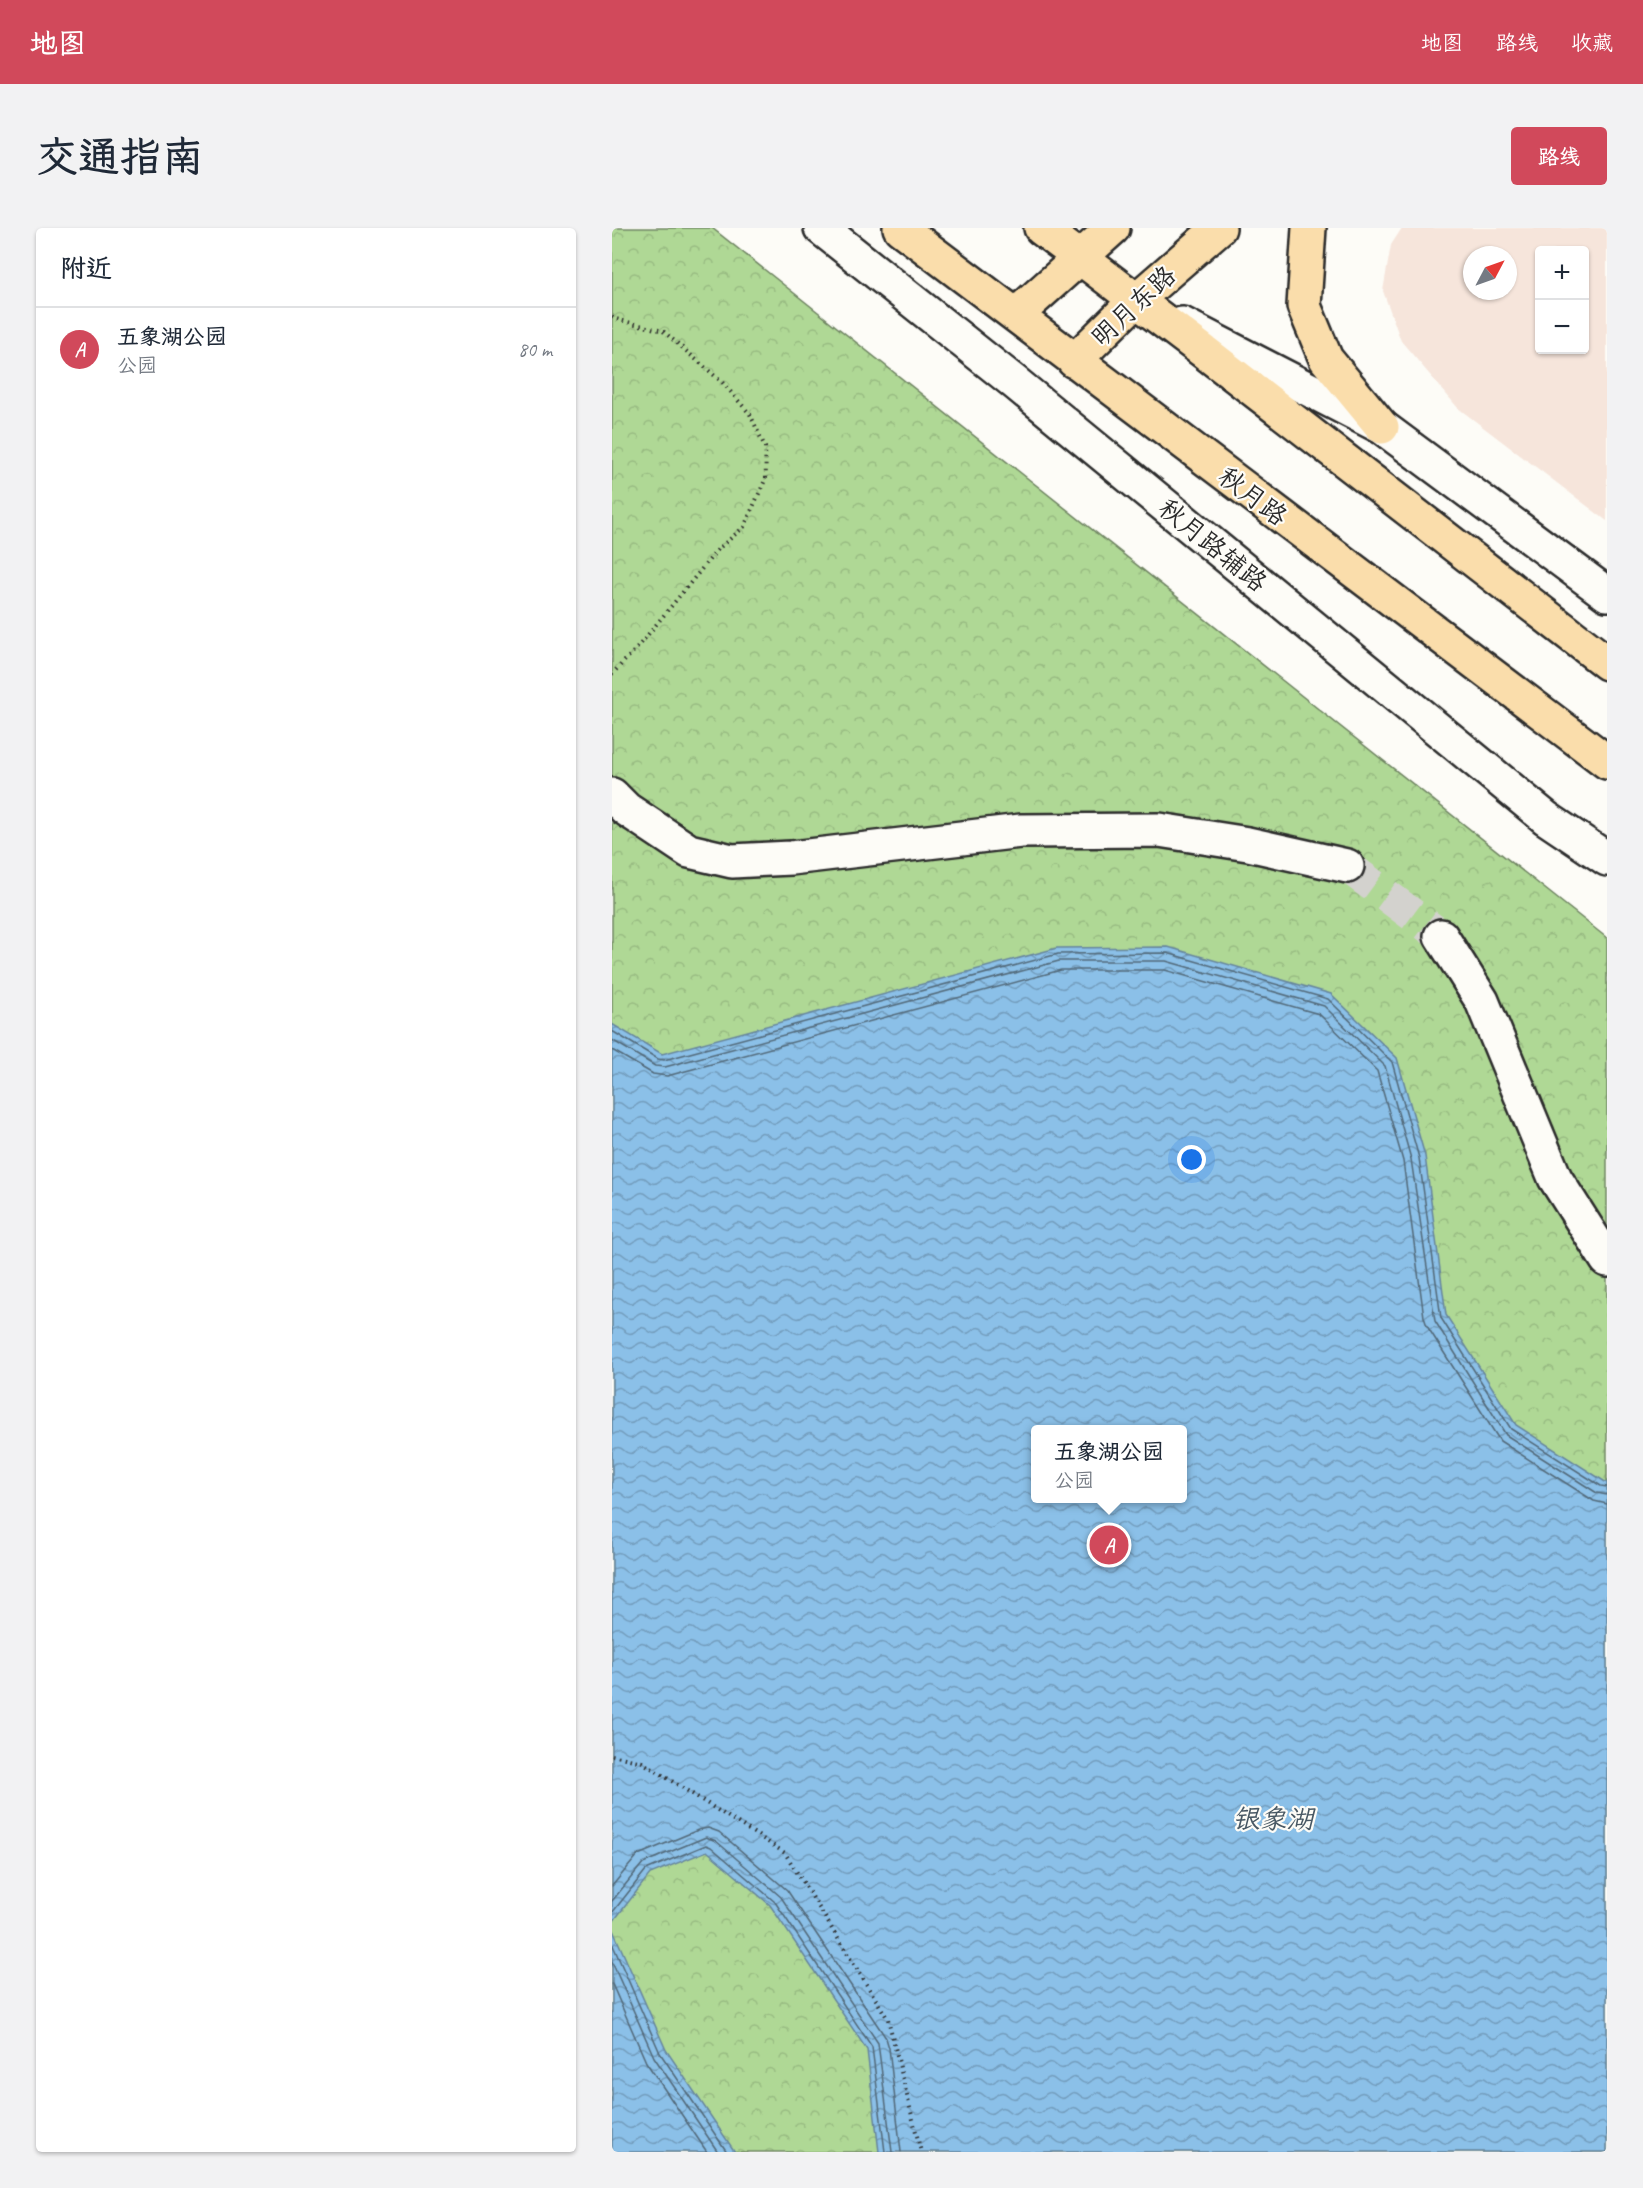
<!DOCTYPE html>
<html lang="zh">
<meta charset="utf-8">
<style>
body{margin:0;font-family:Caveat,"LXGW WenKai TC",sans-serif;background:#f2f2f3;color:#1f2937}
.controls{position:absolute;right:18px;top:18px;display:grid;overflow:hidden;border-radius:6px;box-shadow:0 2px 4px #0004}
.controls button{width:54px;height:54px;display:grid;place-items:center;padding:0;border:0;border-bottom:2px solid #e0e1e3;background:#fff;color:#1f2937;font:30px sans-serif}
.compass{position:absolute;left:851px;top:18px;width:54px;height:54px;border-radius:50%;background:#fff;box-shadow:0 2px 4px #0004;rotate:49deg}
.you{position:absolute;left:580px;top:932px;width:21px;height:21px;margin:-15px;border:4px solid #fff;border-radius:50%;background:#1a73e8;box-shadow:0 0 0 9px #1a73e833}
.badge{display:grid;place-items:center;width:39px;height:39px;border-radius:50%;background:#d1495b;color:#fff;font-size:20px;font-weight:700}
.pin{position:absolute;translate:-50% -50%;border:3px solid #fff;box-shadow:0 2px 6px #0006}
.popup{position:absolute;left:419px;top:1197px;width:156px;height:78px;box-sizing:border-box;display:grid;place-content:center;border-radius:6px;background:#fff;filter:drop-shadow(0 2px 4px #0005);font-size:20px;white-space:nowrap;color:#747a83}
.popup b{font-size:22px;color:#1f2937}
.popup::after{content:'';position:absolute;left:50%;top:100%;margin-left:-12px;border:12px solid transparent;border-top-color:#fff}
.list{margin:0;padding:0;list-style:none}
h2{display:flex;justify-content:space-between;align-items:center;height:78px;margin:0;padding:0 24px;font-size:26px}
h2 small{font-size:20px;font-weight:400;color:#747a83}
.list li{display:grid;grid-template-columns:39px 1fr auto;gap:18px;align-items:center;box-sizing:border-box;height:84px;padding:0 24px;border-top:2px solid #e0e1e3}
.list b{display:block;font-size:22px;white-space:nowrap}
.list p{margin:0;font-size:20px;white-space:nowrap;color:#747a83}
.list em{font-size:20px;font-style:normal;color:#747a83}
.map{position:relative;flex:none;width:995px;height:1924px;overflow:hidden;border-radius:6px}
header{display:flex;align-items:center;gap:36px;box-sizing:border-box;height:84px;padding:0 30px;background:#d1495b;color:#fff}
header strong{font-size:28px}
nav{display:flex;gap:33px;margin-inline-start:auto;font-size:21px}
.intro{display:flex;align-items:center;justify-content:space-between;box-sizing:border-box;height:144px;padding:0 36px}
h1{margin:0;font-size:42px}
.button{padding:15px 27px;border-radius:6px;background:#d1495b;color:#fff;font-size:21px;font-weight:700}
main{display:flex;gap:36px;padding:0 36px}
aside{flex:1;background:#fff;border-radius:6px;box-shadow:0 2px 4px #0004}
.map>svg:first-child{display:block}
.built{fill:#f6e5db;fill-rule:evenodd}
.park{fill:url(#park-crowns);stroke:#6d8260;stroke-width:1.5;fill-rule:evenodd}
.water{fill:url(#water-waves);stroke:#65849c;stroke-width:1.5;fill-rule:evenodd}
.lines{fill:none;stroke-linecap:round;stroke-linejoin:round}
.shore{stroke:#516777;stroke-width:1.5}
.minor-tunnel{stroke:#d3d2ce;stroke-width:33;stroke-dasharray:33 16;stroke-linecap:butt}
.minor-casing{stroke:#2b2b2b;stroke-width:38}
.major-casing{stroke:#2b2b2b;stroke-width:38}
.path{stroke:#2b2b2b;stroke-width:4;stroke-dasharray:1.5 4.5;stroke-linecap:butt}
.minor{stroke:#fdfcf7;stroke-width:33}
.major{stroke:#faddab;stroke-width:33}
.labels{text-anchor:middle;stroke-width:4.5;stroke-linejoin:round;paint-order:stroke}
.street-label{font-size:26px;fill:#2b2b2b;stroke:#fdfcf7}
.water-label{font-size:27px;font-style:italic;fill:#485864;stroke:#fdfcf7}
</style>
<header>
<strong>地图</strong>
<nav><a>地图</a><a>路线</a><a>收藏</a></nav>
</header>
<div class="intro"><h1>交通指南</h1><a class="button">路线</a></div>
<main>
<aside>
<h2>附近<small></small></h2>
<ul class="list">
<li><span class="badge">A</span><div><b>五象湖公园</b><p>公园</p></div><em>80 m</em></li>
</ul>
</aside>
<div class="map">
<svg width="995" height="1924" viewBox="0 0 995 1924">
<defs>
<pattern id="park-crowns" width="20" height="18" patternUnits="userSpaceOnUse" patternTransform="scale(1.5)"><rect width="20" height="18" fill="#afd895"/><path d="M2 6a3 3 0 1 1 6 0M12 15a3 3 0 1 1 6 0" fill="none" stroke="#97ba81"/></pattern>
<pattern id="water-waves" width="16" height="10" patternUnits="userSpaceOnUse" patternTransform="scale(1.5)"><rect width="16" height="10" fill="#8bc0e8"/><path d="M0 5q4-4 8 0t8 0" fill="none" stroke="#729cbc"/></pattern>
</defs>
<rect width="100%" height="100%" fill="#fdfcf7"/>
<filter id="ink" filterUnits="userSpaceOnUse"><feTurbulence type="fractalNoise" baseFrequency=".0167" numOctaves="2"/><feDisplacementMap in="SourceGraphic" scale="12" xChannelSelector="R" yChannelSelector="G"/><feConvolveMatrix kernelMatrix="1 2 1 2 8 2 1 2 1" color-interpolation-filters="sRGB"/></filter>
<g filter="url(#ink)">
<!-- built -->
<path class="built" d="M790,0h205v293l-149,-113 -57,-67 -18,-50 8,-46zM927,22h45v100h-45zM860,27h36v36h-36z"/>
<!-- park -->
<path class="park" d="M0,0h100l895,710v1214h-995zM424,1202h146v68h-146z"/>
<!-- water -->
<path class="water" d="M556,719l163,47 66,64 28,98 21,159 70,110 91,58v669h-728l-12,-102 -97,-145 -63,-54 -57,23 -38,49v-899l50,30 395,-106zM424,1202h146v68h-146z
M0,1700l54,122 69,102h-123z"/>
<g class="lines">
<!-- shore -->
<path class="shore" d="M0,803l46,28 6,1 394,-106 109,-1 161,46 64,63 27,96 22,160 70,111 90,57 6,1
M0,812l43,26 10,1 394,-106h107l158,45 61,60 26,93 24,162 71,114 91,58 10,2
M0,822l41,24 14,2 394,-106h104l154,44 58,57 26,90 21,156 3,9 73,115 94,60 13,3
M0,1658l26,-31 60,-25 10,-2 11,4 68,58 99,148 3,10 12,104
M0,1673l31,-38 63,-26 10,4 65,56 97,146 14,109
M0,1685l34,-43 60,-25 5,2 64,55 97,145 13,105
M0,1715l48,110 67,99
M0,1734l42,95 64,95
M0,1756l34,78 61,90"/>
<!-- minor-tunnel -->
<path class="minor-tunnel" d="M735,638l94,70"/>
<!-- minor casing -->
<g class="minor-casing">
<path id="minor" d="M209,0l192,153 533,437 61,41
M570,96l200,103 225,167
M0,567l14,14 63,42 43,10 59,-3 230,-27 138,-1 89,14 99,22
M829,708l41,65 73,177 52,82"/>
</g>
<!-- major casing -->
<g class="major-casing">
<path id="major" d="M288,0l707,534
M429,0l165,125 401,310
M697,0l-5,78 22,53 56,68
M404,87l97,-87
M462,133l62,-61 83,-72"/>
</g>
<!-- path -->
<path class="path" d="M0,88l4,3 47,12 59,51 28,32 15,33 1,31 -22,49 -26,22 -81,99 -25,26
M0,1527l30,7 143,91 103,166 33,133"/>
<!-- minor -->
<use href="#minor" class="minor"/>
<!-- major -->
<use href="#major" class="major"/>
</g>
</g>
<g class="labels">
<!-- street labels -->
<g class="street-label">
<text transform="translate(521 78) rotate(-43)" y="9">明月东路</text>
<text transform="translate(641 268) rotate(37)" y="9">秋月路</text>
<text transform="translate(601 317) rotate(39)" y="9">秋月路辅路</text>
</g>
<!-- water labels -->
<g class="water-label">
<text x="661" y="1600">银象湖</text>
</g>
</g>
</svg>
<div class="controls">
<button>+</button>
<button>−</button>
</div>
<svg class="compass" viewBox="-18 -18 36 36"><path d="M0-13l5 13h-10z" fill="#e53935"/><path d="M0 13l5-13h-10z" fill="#747a83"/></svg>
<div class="you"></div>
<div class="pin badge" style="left:497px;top:1317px">A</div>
<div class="popup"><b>五象湖公园</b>公园</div>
</div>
</main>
